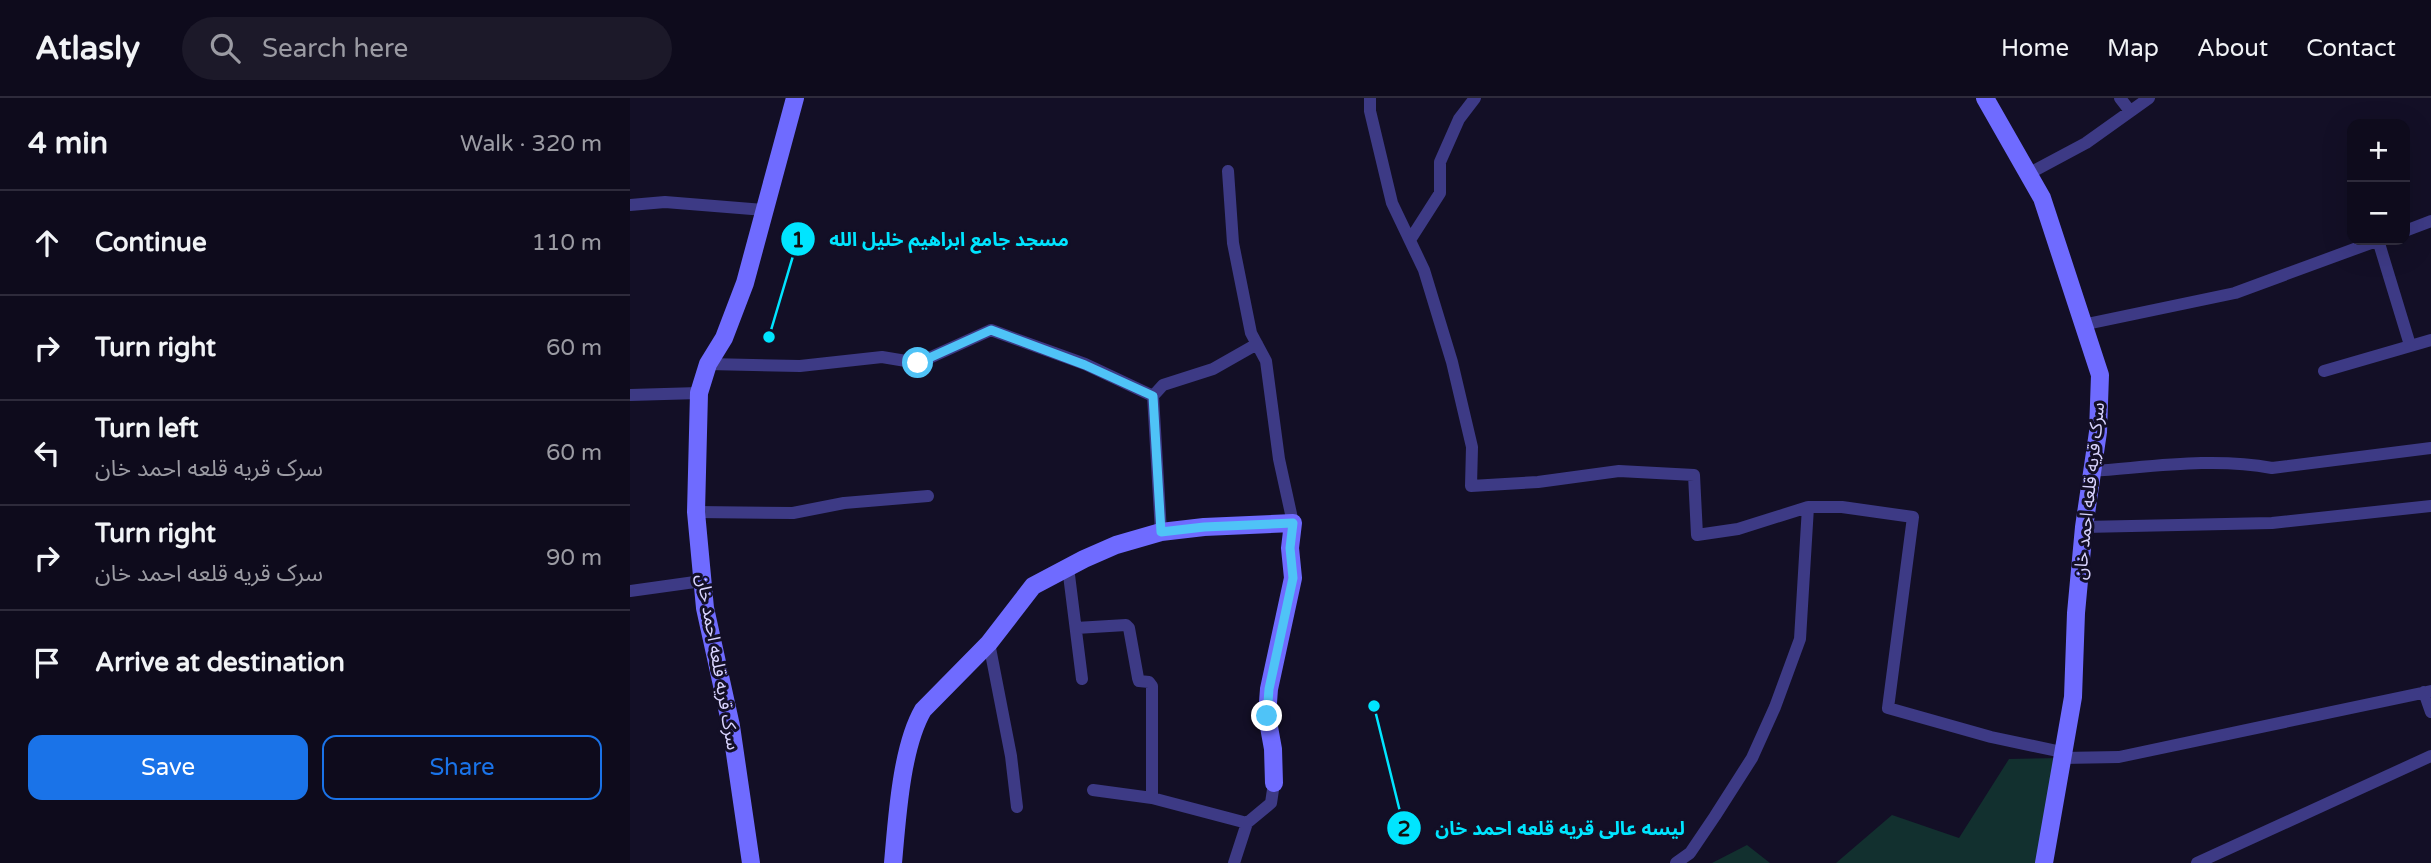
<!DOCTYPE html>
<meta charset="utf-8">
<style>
body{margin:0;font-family:"Varela Round","Noto Sans Arabic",sans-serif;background:#1c1929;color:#f1f3f6}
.controls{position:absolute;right:21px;top:21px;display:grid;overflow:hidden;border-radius:14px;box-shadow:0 7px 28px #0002}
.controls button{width:63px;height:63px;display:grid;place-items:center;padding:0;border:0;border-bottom:2px solid #2e2b3b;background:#0e0b1c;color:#f1f3f6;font:35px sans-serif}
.stop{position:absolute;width:21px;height:21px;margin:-16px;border:5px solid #4fc3f7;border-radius:50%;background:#fff}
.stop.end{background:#4fc3f7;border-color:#fff;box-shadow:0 2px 7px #0008}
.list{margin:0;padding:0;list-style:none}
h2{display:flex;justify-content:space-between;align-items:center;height:91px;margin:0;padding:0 28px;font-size:30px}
h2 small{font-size:23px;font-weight:400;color:#9b9ba3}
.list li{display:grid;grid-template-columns:46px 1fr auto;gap:21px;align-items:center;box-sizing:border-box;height:105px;padding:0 28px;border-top:2px solid #2e2b3b}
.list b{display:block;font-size:26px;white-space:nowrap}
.list p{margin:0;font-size:23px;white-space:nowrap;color:#9b9ba3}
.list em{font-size:23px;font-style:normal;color:#9b9ba3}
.actions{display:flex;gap:14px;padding:21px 28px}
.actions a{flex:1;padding:16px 0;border:2px solid #1a73e8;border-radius:14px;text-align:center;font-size:24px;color:#1a73e8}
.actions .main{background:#1a73e8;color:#fff}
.icon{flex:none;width:38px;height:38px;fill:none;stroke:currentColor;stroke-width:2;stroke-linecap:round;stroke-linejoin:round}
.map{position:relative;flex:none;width:1801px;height:765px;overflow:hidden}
header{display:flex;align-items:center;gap:42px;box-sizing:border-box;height:98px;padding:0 35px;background:#0e0b1c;border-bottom:2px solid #2e2b3b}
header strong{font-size:33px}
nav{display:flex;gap:38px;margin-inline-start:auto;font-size:24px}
.search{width:490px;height:63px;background:#1c1929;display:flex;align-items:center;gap:18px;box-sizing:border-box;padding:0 24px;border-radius:38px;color:#9b9ba3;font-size:26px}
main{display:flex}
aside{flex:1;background:#0e0b1c}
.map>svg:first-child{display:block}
.green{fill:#12302f}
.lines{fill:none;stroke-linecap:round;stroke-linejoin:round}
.street{stroke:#3d3a85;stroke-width:12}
.secondary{stroke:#6f6bff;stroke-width:18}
.route{stroke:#4fc3f7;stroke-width:9}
.labels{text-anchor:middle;stroke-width:6;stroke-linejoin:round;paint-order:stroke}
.street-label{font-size:18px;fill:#d9d4ff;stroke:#130f26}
.leader{fill:none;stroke:#00e5ff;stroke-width:2.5}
.callout-dot{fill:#00e5ff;stroke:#130f26;stroke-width:2.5}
.mark-label{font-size:21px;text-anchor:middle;font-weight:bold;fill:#111}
.callout-label{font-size:19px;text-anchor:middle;font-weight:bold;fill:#00e5ff;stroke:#130f26;stroke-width:6;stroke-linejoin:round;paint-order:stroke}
</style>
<header>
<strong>Atlasly</strong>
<div class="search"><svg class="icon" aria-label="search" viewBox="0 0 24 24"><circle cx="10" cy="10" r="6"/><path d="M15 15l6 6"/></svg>Search here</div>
<nav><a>Home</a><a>Map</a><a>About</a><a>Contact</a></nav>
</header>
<main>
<aside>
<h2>4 min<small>Walk · 320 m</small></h2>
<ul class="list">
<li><svg class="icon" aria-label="ahead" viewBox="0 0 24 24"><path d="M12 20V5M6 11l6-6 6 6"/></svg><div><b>Continue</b></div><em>110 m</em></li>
<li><svg class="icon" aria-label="right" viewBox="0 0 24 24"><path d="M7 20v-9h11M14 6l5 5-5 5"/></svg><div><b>Turn right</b></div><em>60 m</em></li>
<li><svg class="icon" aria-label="left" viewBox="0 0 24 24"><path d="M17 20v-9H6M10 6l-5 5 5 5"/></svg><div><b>Turn left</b><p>سرک قریه قلعه احمد خان</p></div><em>60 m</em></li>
<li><svg class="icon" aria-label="right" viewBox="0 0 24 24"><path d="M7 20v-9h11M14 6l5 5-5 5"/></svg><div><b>Turn right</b><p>سرک قریه قلعه احمد خان</p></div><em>90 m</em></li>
<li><svg class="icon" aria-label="arrive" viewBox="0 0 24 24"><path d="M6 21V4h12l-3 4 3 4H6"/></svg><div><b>Arrive at destination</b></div></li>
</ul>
<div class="actions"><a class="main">Save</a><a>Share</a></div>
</aside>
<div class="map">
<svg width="1801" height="765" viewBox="0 0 1801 765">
<rect width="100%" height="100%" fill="#130f26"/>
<!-- green -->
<path class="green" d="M1432,660l-18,105h-208l56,-48 67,23 50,-79z
M1117,747l23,18h-58z"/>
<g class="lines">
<!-- street -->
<path class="street" d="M740,0v13l22,92 32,67 28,92 20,85 -1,39 67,-4 81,-11 75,4 3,60 41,-6 70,-22h34l71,10 -25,191 103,29 71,15
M1490,0l10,13
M598,73l5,72 18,90 15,28 13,98 14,64
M1398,76l58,-31 63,-45
M0,107l35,-3 100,8
M1775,133l26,-10
M780,142l30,-47v-31l19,-43 16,-21
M1748,142l32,105
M1452,227l153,-32 144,-53
M78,266l92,2 82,-9 36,6 73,-33 94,34 68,32
M1694,273l107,-31
M0,297l69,-2
M1463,373c58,-4 120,-14 179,-3l159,-20
M66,414l97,1 51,-10 84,-7
M1454,429l188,-4 159,-17
M531,434l-8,-136 10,-11 50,-16 44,-25
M438,469l14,112
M0,493l72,-10
M446,530l50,-3 3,3 9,50 1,3 10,1 3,4v112
M359,545l22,113 6,51
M1794,594l7,20
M1432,660l57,-1 312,-66
M463,692l59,8 95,25
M604,765l13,-40 24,-20 3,-20
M1046,765l14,-10 25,-37 37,-58 23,-51 25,-68 8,-132
M1567,765l234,-107"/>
<!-- secondary -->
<path class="secondary" d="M1355,0l57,100 58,177 -2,57 -14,95 -8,86 -3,84 -29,166
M121,765l-20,-137 -26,-118 -9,-96 3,-119 9,-29 16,-26 21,-55 50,-185
M263,765c4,-44 8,-115 30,-153l66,-67 44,-57 51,-27 32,-14 45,-13 43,-5 89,-4 -3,25 3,30 -24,111 -2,27 6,33 1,34"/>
</g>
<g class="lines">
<!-- route -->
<path class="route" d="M288,265l73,-33 94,35 68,31 8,136 43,-5 89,-4 -3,25 3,30 -24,111 -2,27"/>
</g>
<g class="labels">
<!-- street labels -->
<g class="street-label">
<text transform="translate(1459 393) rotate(-84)" y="6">سرک قریه قلعه احمد خان</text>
<text transform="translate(88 564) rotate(80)" y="6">سرک قریه قلعه احمد خان</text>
</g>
</g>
<!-- callouts -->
<path class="leader" d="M139 239L168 141M744 608L774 730"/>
<g class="callout-dot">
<circle cx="139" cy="239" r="7"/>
<circle cx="744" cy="608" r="7"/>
<circle cx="168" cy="141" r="18"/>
<circle cx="774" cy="730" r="18"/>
</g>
<g class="mark-label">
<text x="168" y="149">1</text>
<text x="774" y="738">2</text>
</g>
<g class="callout-label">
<text x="319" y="148">مسجد جامع ابراهیم خلیل الله</text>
<text x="930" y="737">لیسه عالی قریه قلعه احمد خان</text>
</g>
</svg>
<div class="controls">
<button>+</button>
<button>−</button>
</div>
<div class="stop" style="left:288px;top:265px"></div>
<div class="stop end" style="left:637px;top:618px"></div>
</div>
</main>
